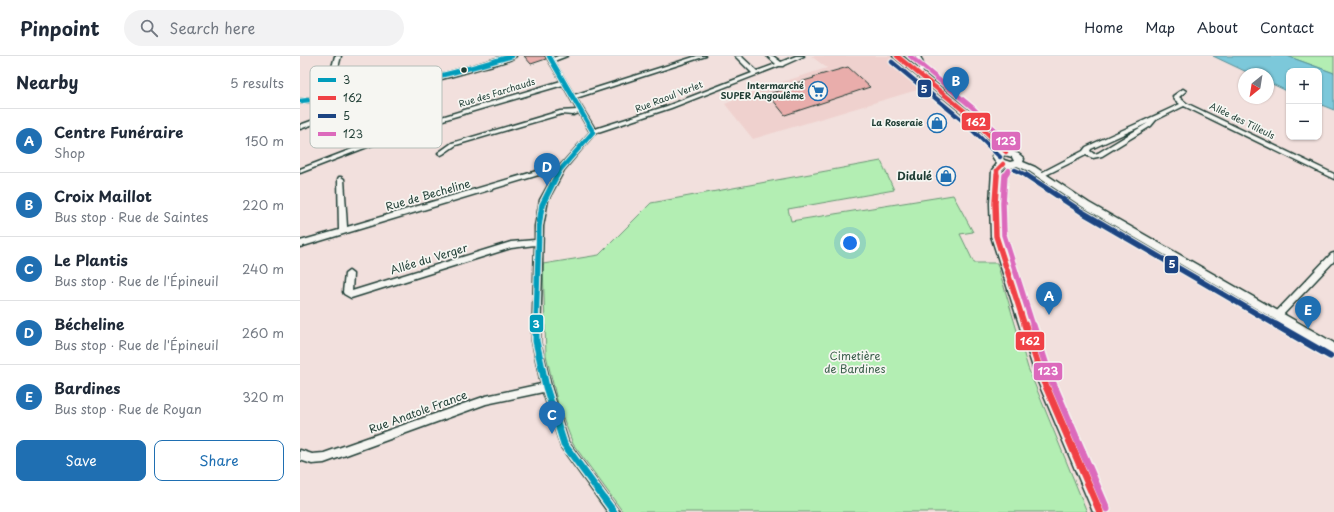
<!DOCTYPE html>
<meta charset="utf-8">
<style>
body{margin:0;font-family:"Playpen Sans",sans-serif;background:#f2f2f3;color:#1f2937}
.controls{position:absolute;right:12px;top:12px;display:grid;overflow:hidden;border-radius:8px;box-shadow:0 1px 3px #0004}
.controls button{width:36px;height:36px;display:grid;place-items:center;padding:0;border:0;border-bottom:1px solid #e0e1e3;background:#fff;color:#1f2937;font:20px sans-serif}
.compass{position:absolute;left:938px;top:12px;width:36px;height:36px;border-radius:50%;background:#fff;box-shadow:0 1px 3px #0004;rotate:210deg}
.you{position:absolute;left:550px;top:187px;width:14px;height:14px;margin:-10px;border:3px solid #fff;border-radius:50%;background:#1a73e8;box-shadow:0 0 0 6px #1a73e833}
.badge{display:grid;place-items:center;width:26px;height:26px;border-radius:50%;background:#1f6fb2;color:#fff;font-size:13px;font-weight:700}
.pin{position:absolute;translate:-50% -33px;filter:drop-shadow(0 1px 2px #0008)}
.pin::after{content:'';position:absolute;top:21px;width:14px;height:12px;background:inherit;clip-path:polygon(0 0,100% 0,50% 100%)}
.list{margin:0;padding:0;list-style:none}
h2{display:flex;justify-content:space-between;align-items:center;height:52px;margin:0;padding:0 16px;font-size:17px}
h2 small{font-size:13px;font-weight:400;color:#747a83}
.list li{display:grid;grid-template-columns:26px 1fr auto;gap:12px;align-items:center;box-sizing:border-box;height:64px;padding:0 16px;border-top:1px solid #e0e1e3}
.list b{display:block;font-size:15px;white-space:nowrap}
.list p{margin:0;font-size:13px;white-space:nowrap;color:#747a83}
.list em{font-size:13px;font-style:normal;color:#747a83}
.actions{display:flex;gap:8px;padding:12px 16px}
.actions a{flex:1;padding:9px 0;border:1px solid #1f6fb2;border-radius:8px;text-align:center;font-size:14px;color:#1f6fb2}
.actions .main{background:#1f6fb2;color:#fff}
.icon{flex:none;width:22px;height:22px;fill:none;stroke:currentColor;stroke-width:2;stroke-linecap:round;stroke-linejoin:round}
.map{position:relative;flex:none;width:1034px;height:456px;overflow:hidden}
header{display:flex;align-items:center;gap:24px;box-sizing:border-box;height:56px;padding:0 20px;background:#fff;border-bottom:1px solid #e0e1e3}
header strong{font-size:19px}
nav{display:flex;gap:22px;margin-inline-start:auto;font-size:14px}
.search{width:280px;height:36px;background:#f2f2f3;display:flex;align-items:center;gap:10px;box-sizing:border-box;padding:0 14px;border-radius:22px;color:#747a83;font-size:15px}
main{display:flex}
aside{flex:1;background:#fff}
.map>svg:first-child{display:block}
.built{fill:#efd1ce}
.green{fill:#b3eeb3;stroke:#699674}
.water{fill:#7bc8da;stroke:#569098}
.building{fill:#e9adab;stroke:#1f3d34}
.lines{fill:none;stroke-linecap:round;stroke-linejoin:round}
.street-casing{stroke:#1f3d34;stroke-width:3}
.secondary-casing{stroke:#1f3d34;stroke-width:3}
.street{fill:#f6f6f2;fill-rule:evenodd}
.secondary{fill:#f6f6f2;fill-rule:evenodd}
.bus-1-far2-casing{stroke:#f6f6f2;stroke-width:7}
.bus-1-far1-casing{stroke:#f6f6f2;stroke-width:8}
.bus-1-casing{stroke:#f6f6f2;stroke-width:10}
.bus-2-far2-casing{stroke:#f6f6f2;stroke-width:7}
.bus-2-far1-casing{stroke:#f6f6f2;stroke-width:8}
.bus-2-casing{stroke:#f6f6f2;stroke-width:10}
.bus-3-far2-casing{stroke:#f6f6f2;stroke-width:7}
.bus-3-far1-casing{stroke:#f6f6f2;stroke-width:8}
.bus-3-casing{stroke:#f6f6f2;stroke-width:10}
.bus-4-far2-casing{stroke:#f6f6f2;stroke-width:7}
.bus-4-far1-casing{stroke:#f6f6f2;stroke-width:8}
.bus-4-casing{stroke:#f6f6f2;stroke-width:10}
.bus-1-far2{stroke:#009cbb;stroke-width:4.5}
.bus-1-far1{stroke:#009cbb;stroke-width:5.5}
.bus-1{stroke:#009cbb;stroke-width:7}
.bus-2-far2{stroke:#f04145;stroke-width:4.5}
.bus-2-far1{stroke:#f04145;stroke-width:5.5}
.bus-2{stroke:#f04145;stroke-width:7}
.bus-3-far2{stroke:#1c4482;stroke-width:4.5}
.bus-3-far1{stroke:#1c4482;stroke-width:5.5}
.bus-3{stroke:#1c4482;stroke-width:7}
.bus-4-far2{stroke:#dc6abc;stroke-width:4.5}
.bus-4-far1{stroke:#dc6abc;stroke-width:5.5}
.bus-4{stroke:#dc6abc;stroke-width:7}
.bus-dot{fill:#1f3d34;stroke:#f6f6f2;stroke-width:1.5}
.labels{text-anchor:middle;stroke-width:3.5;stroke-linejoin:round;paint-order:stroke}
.far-poi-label{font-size:9px;font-weight:bold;fill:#1f3d34;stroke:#f6f6f2;text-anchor:end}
.far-street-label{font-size:9px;fill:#1f3d34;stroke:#f6f6f2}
.poi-label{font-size:11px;font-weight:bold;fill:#1f3d34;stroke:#f6f6f2;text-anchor:end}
.street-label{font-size:11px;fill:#1f3d34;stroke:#f6f6f2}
.park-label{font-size:11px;fill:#3d604d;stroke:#f6f6f2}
.key{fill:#f6f6f2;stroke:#b6beb9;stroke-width:1}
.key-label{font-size:11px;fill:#1f3d34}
.line-badge{stroke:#f6f6f2;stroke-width:1.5}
.badge-label{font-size:11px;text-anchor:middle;font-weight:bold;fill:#fff}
</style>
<header>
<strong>Pinpoint</strong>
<div class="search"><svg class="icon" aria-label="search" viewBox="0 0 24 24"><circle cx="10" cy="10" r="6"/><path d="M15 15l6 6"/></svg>Search here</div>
<nav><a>Home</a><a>Map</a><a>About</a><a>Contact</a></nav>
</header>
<main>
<aside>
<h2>Nearby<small>5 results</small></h2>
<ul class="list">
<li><span class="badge">A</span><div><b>Centre Funéraire</b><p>Shop</p></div><em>150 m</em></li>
<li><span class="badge">B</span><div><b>Croix Maillot</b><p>Bus stop · Rue de Saintes</p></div><em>220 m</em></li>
<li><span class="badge">C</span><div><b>Le Plantis</b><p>Bus stop · Rue de l'Épineuil</p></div><em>240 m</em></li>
<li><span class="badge">D</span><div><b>Bécheline</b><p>Bus stop · Rue de l'Épineuil</p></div><em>260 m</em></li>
<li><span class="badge">E</span><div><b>Bardines</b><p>Bus stop · Rue de Royan</p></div><em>320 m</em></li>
</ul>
<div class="actions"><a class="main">Save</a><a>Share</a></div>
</aside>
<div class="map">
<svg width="1034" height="456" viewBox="0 0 1034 456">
<rect width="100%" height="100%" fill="#f2e0dd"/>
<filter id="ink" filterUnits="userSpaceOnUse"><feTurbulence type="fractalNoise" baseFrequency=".025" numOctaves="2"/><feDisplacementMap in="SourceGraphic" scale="8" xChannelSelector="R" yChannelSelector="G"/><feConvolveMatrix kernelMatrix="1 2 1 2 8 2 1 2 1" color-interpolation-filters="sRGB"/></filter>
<g filter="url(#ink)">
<!-- built -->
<path class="built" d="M511,0h79l37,31 -174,52 -28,-35 35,-15 67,-21z"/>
<!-- green -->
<path class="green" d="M987,0h47v17z
M581,105l13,29 -106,19 3,12 162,-26 20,37 -13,2 14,29h23l31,105 59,144h-464l-50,-68 -15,-40 -12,-49 -3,-91 56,-9 52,-52z"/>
<!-- water -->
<path class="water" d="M913,0h74l47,17v37l-15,-6v-33h-30v21l-21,-10v-8h-17z"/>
<!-- building -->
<path class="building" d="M224,0h21l1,3 -15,5z
M548,11l22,20 -85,28 -17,-21 20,-6 -2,-2 28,-8 -1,-1z
M639,60l5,8 -12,2 -5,-7z"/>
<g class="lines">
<!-- street casing -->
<g class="street-casing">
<path id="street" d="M35,0h6l-8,31 2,4 6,3c-4,3 -10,0 -12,-4l-9,7h-4v-2l11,-9z
M246,0h6l1,2 5,-2h9l-13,5 20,34 123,-39h9l-130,42 19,31 72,-23 85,-33 -17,-17h6l16,15 19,-7 -9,-8h6l8,6 15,-6h8l-20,9 -1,1h-4l-108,42 -76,25 -31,37 -16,30 -5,26 -3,115 11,46 17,55 51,70h-11l-47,-65 -18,-55 -57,12 -162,59 -12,1 -12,-4v-10l12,4 12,-1 162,-57 55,-12 -9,-43 3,-96 -24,3 -160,50 -7,-4 -1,-2 2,-18 4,-3 4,3 -1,17 159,-49 24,-2v-14l5,-26 16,-29h-4l-252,76v-6l39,-11 -1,-51 1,-2h2l3,2 3,48 203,-60h9l31,-35 -11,-19 -6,2 -11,-1 -106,31 -13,9 -2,1 -3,-2 14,-10 108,-32 17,-1 -14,-25 -144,42 -119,46v-4l115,-44 146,-44z
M614,0h6l5,13 -5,5 -5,-1 4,-4z
M118,26l2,1v2l-11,5 -109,39v-4z
M883,33l3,2 -7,6 7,6 148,71v5l-150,-73 -28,14 -5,6 -49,30 -9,2 -7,-3 -44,22h-4l-1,-2 46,-24 3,-4c31,-15 63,-28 94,-43l-5,-4 -2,-4zM848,67l-50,30 -4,1 -4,-3 1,-2z
M1034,197v8l-54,57h-6l-1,-2 1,-2 57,-60z"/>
</g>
<!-- secondary casing -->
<g class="secondary-casing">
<path id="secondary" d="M204,0h12c-8,7 -25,9 -35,12 -59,18 -119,30 -181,35v-4c70,-7 137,-22 204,-43z
M593,0h9c36,29 72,57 104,91 6,6 12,4 18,12l-1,3 12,5 54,36 245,140v11l-251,-147 -54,-36 -12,-5 -7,2 -4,-1 -4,4 -2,32 1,33 47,141 59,135h-14l-57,-135 -45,-141 -1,-33 2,-33 5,-6 -5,-8 8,-6 -35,-35zM705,99l7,2 2,4 -4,1 -6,-2 -2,-3z"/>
</g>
<!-- street -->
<use href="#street" class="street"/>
<!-- secondary -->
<use href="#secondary" class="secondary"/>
<!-- bus-1-far2 casing -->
<g class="bus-1-far2-casing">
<path id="bus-1-far2" d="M249,0l44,76
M0,45c73,-7 142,-24 212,-45
M257,120l4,-7 32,-37"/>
</g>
<!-- bus-1-far1 casing -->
<g class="bus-1-far1-casing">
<path id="bus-1-far1" d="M236,270l3,-100 3,-21 15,-30"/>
</g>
<!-- bus-1 casing -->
<g class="bus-1-casing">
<path id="bus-1" d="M236,269v16l10,46 18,57 50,68"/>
</g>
<!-- bus-2-far2 casing -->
<g class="bus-2-far2-casing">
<path id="bus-2-far2" d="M597,0l71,58 38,38
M697,120v-6l6,-6"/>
</g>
<!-- bus-2-far1 casing -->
<g class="bus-2-far1-casing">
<path id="bus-2-far1" d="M697,119l-2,28 1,33 29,90"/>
</g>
<!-- bus-2 casing -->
<g class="bus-2-casing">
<path id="bus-2" d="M725,269l17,52 58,135"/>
</g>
<!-- bus-3-far2 casing -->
<g class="bus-3-far2-casing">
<path id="bus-3-far2" d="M592,6l70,58 38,37
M715,114l13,6"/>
</g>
<!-- bus-3-far1 casing -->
<g class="bus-3-far1-casing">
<path id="bus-3-far1" d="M726,119l56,37 196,114"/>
</g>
<!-- bus-3 casing -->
<g class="bus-3-casing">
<path id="bus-3" d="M976,269l54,31"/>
</g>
<!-- bus-4-far2 casing -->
<g class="bus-4-far2-casing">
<path id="bus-4-far2" d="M610,0l63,52 39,39
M705,120l4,-6"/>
</g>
<!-- bus-4-far1 casing -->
<g class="bus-4-far1-casing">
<path id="bus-4-far1" d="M705,119l-2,28 1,32 29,91"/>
</g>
<!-- bus-4 casing -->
<g class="bus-4-casing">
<path id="bus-4" d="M733,269l16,49 58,135"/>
</g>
<!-- bus-1-far2 -->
<use href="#bus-1-far2" class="bus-1-far2"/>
<!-- bus-1-far1 -->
<use href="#bus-1-far1" class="bus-1-far1"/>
<!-- bus-1 -->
<use href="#bus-1" class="bus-1"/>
<!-- bus-2-far2 -->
<use href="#bus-2-far2" class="bus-2-far2"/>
<!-- bus-2-far1 -->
<use href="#bus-2-far1" class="bus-2-far1"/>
<!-- bus-2 -->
<use href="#bus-2" class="bus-2"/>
<!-- bus-3-far2 -->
<use href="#bus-3-far2" class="bus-3-far2"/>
<!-- bus-3-far1 -->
<use href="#bus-3-far1" class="bus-3-far1"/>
<!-- bus-3 -->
<use href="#bus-3" class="bus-3"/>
<!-- bus-4-far2 -->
<use href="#bus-4-far2" class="bus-4-far2"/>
<!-- bus-4-far1 -->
<use href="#bus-4-far1" class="bus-4-far1"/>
<!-- bus-4 -->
<use href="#bus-4" class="bus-4"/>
</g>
</g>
<!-- icons -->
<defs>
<g id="supermarket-ring" transform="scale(1)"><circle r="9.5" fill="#f6f6f2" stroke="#1f6fb2" stroke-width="1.5"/><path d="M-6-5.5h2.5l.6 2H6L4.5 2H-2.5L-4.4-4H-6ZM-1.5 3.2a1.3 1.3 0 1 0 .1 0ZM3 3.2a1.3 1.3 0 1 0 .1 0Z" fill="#1f6fb2"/></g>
<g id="shop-ring" transform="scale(1)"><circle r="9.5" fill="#f6f6f2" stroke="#1f6fb2" stroke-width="1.5"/><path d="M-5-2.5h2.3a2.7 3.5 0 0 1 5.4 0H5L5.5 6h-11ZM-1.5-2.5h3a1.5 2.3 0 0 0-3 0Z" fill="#1f6fb2"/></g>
</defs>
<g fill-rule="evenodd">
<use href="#supermarket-ring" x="518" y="35"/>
<use href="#shop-ring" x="637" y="67"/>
<use href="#shop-ring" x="646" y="120"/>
</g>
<!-- markers -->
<circle class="bus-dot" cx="164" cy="14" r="3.5"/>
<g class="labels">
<!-- far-poi labels -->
<g class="far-poi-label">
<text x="504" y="33">Intermarché<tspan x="504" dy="10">SUPER Angoulême</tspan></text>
<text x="623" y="70">La Roseraie</text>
</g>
<!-- far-street labels -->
<g class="far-street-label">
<text transform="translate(197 37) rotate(-17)" y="3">Rue des Farchauds</text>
<text transform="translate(369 41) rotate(-21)" y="3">Rue Raoul Verlet</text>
<text transform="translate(942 65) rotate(26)" y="3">Allée des Tilleuls</text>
</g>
<!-- poi labels -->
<g class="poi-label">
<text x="632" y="124">Didulé</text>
</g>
<!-- street labels -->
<g class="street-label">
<text transform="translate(128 139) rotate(-16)" y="4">Rue de Becheline</text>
<text transform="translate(129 203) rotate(-17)" y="4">Allée du Verger</text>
<text transform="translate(118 356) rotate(-20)" y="4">Rue Anatole France</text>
</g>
<!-- park labels -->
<g class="park-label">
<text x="555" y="304">Cimetière<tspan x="555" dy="13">de Bardines</tspan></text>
</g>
</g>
<!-- legend -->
<rect x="10" y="10" width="132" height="82" rx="6" class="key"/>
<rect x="18" y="22" width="18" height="4" fill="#009cbb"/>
<rect x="18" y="40" width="18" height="4" fill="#f04145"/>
<rect x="18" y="58" width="18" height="4" fill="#1c4482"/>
<rect x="18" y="76" width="18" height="4" fill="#dc6abc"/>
<g class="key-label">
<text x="43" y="28">3</text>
<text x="43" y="46">162</text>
<text x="43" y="64">5</text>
<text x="43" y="82">123</text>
</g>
<g class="line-badge">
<rect x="617" y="23" width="15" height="19" rx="4" fill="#1c4482"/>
<rect x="661" y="56" width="30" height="19" rx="4" fill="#f04145"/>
<rect x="691" y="75" width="30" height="20" rx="4" fill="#dc6abc"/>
<rect x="864" y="199" width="15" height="19" rx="4" fill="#1c4482"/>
<rect x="229" y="258" width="15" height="19" rx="4" fill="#009cbb"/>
<rect x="715" y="275" width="30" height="20" rx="4" fill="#f04145"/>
<rect x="733" y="306" width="30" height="19" rx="4" fill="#dc6abc"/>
</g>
<g class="badge-label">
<text x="624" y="37">5</text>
<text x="676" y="70">162</text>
<text x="706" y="89">123</text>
<text x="872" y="212">5</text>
<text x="236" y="272">3</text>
<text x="730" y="289">162</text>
<text x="748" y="319">123</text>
</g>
</svg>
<div class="controls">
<button>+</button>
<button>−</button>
</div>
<svg class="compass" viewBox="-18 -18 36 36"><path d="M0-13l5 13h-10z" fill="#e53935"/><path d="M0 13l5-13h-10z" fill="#747a83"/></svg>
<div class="you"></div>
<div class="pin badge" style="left:749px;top:259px">A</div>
<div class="pin badge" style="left:656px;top:44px">B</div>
<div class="pin badge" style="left:252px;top:378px">C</div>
<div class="pin badge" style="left:247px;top:130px">D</div>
<div class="pin badge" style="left:1008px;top:273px">E</div>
</div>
</main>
